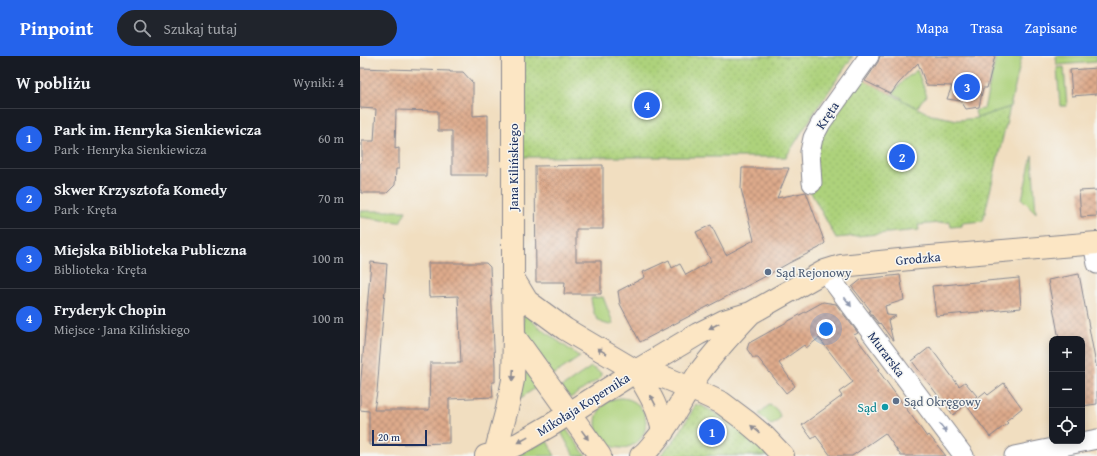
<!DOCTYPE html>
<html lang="pl">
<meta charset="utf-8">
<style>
body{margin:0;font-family:"Gentium Book Plus",serif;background:#20242c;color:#f1f3f6}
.controls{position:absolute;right:12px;bottom:12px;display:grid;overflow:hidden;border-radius:8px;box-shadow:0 2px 10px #0003}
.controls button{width:36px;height:36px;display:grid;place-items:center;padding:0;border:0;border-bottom:1px solid #363941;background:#171b24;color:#f1f3f6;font:20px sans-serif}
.scale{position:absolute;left:12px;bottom:10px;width:55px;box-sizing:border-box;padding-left:4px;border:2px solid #1b2f5e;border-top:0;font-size:11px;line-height:14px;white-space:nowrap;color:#1b2f5e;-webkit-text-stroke:3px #f6f6f2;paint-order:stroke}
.you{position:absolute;left:466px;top:273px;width:14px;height:14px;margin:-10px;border:3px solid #fff;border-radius:50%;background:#1a73e8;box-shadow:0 0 0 6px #1a73e833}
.badge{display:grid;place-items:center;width:26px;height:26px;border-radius:50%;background:#2563eb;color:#fff;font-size:13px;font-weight:700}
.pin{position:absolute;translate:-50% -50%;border:2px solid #fff;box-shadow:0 1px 4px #0006}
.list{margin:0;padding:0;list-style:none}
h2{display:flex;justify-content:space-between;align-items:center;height:52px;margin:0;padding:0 16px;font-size:17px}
h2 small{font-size:13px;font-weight:400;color:#9ea1a6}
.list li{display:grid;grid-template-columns:26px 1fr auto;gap:12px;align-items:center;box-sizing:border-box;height:60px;padding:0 16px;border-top:1px solid #363941}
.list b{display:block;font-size:15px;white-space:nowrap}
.list p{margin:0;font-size:13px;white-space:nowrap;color:#9ea1a6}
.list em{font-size:13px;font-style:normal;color:#9ea1a6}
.icon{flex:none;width:22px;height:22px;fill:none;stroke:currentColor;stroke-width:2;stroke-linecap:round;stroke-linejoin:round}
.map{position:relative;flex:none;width:737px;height:400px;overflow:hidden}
header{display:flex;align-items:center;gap:24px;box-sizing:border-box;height:56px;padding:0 20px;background:#2563eb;color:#fff}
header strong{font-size:19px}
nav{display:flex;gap:22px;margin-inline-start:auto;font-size:14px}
.search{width:280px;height:36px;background:#20242c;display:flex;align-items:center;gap:10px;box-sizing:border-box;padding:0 14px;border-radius:22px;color:#9ea1a6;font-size:15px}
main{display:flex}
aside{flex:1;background:#171b24}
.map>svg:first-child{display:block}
.green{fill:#add27b;stroke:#64806c}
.park{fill:url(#park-dots);stroke:#64806c}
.building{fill:url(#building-cross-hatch)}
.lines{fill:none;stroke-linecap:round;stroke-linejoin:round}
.street-casing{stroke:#86868f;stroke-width:21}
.secondary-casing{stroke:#86868f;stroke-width:24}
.street{stroke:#fff;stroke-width:19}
.secondary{stroke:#fce6c4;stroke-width:22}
.oneway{fill:#8d97ae}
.oneway2{fill:#8c8a91}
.service-dot{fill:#5c6f8a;stroke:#f6f6f2;stroke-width:1.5}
.culture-dot{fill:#0f9aa8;stroke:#f6f6f2;stroke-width:1.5}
.labels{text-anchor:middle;stroke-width:3;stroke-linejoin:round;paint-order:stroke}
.street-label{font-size:13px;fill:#1b2f5e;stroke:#f6f6f2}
.service-label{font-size:13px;fill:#4e5e75;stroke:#f6f6f2;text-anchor:start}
.culture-label{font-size:13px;fill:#0d838f;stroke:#f6f6f2;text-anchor:end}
</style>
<header>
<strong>Pinpoint</strong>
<div class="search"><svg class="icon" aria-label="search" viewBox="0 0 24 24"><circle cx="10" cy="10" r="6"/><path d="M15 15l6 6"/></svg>Szukaj tutaj</div>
<nav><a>Mapa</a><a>Trasa</a><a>Zapisane</a></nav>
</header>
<main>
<aside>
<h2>W pobliżu<small>Wyniki: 4</small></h2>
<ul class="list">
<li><span class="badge">1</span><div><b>Park im. Henryka Sienkiewicza</b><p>Park · Henryka Sienkiewicza</p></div><em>60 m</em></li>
<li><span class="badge">2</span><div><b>Skwer Krzysztofa Komedy</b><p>Park · Kręta</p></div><em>70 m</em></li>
<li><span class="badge">3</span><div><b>Miejska Biblioteka Publiczna</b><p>Biblioteka · Kręta</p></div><em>100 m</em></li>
<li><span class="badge">4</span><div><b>Fryderyk Chopin</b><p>Miejsce · Jana Kilińskiego</p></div><em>100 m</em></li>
</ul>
</aside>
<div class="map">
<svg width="737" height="400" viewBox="0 0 737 400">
<defs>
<pattern id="park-dots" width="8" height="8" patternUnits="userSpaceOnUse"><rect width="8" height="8" fill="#add27b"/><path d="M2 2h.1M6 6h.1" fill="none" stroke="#94b56d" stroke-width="1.8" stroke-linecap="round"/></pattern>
<pattern id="building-cross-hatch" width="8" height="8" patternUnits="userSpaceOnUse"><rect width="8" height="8" fill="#deaa8b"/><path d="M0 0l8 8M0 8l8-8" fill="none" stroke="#b38b75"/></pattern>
</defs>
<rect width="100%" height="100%" fill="#f6f6f2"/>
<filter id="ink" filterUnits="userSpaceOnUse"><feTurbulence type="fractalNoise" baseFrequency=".025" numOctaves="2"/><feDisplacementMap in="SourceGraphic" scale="8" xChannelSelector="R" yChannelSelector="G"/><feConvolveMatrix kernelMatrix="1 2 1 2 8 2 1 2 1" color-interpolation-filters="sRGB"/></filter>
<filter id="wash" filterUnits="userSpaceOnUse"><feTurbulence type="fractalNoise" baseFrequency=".012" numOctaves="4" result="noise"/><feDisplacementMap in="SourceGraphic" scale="16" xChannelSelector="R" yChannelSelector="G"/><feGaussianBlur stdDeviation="0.9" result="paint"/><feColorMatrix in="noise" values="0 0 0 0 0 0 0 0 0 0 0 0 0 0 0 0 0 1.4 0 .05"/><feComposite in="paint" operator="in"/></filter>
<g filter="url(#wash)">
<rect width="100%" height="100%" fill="#f1dec0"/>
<!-- green -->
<path class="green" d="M636,0h26l-12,51 -33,11 -2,-7 1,-1 8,-1z
M696,0h41v6l-40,3z
M704,11l3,39h-7l-3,-38z
M557,14l10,26 -5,4 -5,8 -16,-8 1,-2 -9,-5 11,-13z
M672,99l4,58 -14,-14z
M0,155h46l-6,11h-2l-38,-5z
M243,241l10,26 -2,2c-17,-2 -18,-13 -20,-27z
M164,256l12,13 44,32 -27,18 -24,-37 -6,-13z
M231,311l10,6v4l-2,2 -29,19 -8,-11z
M164,315h2l11,16 -18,12z
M236 367a25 25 0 1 1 50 0a25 25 0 1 1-50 0Z
M409,349c6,2 10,6 11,12l-1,3 -7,5 -3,-1 -10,-10z
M206,373l20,27h-12l-13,-24z
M187,385l8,15h-41z"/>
<!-- park -->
<path class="park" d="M160,0h333l-37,54 -30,47h-266z
M491,17l80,42 27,5 19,-2 33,-11 -27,114 -21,2v3l-11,1 -1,-5 -32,3 1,5 -83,8 -28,-51 -3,-24z
M336,348l3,2 1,-1 25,13 17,12 27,26h-109l19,-22z"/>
<g id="blocks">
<!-- building -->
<path class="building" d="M520,0h115l-8,32h-4l-4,19 -13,2 -5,-8 -14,-2 5,-13 -26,-1 -8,-22 -20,21 -7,10 -26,-13 13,-19z
M0,12l90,3v1h13l10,11v33l15,-1v60h-36v-44h-14v-20l-42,-1 -1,39 4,-1v21h-3l-1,16 -8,8h-26v-3h-1v-27h1l1,-3v-19h12l2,-32 -16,-1z
M737,12v26l-25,2 -2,-26z
M243,109v64h-27v32h25v33h-37l1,-12h-29l-1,-116z
M382,112h47l-12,30 29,-6 19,51 -6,5 -30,15 -23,13 -126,66 -20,-38 -2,-13 27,-14 -2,-5 26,-12 3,8 8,-4 6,11 25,-14 -15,-29 15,-7 15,30 28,-15 -13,-51z
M737,134v26l-16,1 -2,-26z
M11,206l16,2 -10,128 -3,18h55l1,-47h31l-3,-67 -29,1 -1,-34h58l4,4 5,99v16h-3l1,15 -44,2v44l-80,2v-34l-9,-1v-20z
M719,218l18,96v34l-15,2v-67h-23l-11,-59z
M540,219l4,25 -19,6 2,9 9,1 -8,4 5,21 -13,-18 -1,1 -10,-13h2l-19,-24 10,-8z
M659,222l2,30 -85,8 -4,-30z
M463,246l13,2 22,29 -4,2 26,34 -2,1 49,67 2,-2 17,21h-45l-16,-23 -33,23h-21l-15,-20 -4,3 -10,-14 40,-29 -3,-4 14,-10 -34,-44 -13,10 -2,-3 -25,18 16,23 -9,7 -28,-35h-5l-6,-9 2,-6z
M570,291l29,39 6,-4 12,14 -24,19 -10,-14h-1l-30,-40z
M644,327l18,25 -16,13 2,2 -18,14 -23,-31 18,-14 3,3z"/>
</g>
</g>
<g filter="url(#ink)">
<use href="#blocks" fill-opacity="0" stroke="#86868f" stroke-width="1"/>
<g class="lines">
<!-- street casing -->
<g class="street-casing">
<path id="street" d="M452,127l-2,-31 3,-14 8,-15 48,-67
M733,187l4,21
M465,215l139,185
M654,400l83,-17"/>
</g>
<!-- secondary casing -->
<g class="secondary-casing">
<path id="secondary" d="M153,222l14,23 38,28 71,42 30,7 24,10 32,15 24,18 19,16 18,19
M154,280l86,120
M276,315c13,22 22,35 27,61
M135,398l12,-45 6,-29 1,-44 -1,-58v-222
M126,400l9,-2 25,-11 31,-18 85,-54 62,-37 26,-13 27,-8 74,-42 16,-5 78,-8 178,-15
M281,400c6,-4 10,-10 15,-16 17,-20 28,-45 43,-67 15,-21 33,-40 51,-59"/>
</g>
<!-- street -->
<use href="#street" class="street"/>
<!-- secondary -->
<use href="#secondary" class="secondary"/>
</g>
<!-- one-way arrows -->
<defs><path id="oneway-solid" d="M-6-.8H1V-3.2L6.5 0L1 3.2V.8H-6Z"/></defs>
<g class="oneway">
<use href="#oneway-solid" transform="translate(488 246) rotate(53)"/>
<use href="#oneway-solid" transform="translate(583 372) rotate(53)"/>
</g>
<g class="oneway2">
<use href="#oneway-solid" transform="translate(354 270) rotate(153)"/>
<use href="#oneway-solid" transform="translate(242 295) rotate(-149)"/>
<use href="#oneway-solid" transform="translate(153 319) rotate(93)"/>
<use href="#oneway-solid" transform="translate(293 344) rotate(-117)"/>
<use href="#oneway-solid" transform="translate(395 373) rotate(-139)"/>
<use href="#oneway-solid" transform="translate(225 379) rotate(54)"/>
<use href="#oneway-solid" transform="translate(163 384) rotate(151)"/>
</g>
</g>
<!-- markers -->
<g class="service-dot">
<circle cx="408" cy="216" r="4"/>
<circle cx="536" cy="345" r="4"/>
</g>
<circle class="culture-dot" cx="525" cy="351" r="4"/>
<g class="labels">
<!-- street labels -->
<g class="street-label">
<text transform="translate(467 59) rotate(-56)" y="5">Kręta</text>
<text transform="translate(153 111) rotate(-90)" y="5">Jana Kilińskiego</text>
<text transform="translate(558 202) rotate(-5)" y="5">Grodzka</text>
<text transform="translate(527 298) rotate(53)" y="5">Murarska</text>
<text transform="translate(223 348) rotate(-32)" y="5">Mikołaja Kopernika</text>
</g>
<!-- service labels -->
<g class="service-label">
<text x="416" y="221">Sąd Rejonowy</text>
<text x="544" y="350">Sąd Okręgowy</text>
</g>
<!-- culture labels -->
<g class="culture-label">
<text x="517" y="356">Sąd</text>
</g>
</g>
</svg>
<div class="controls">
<button>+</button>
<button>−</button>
<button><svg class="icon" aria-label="locate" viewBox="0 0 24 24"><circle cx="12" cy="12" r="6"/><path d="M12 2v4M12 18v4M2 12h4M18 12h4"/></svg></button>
</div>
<div class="scale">20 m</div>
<div class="you"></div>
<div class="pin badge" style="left:352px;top:376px">1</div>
<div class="pin badge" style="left:542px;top:101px">2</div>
<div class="pin badge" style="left:607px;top:31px">3</div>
<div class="pin badge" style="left:287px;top:49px">4</div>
</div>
</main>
